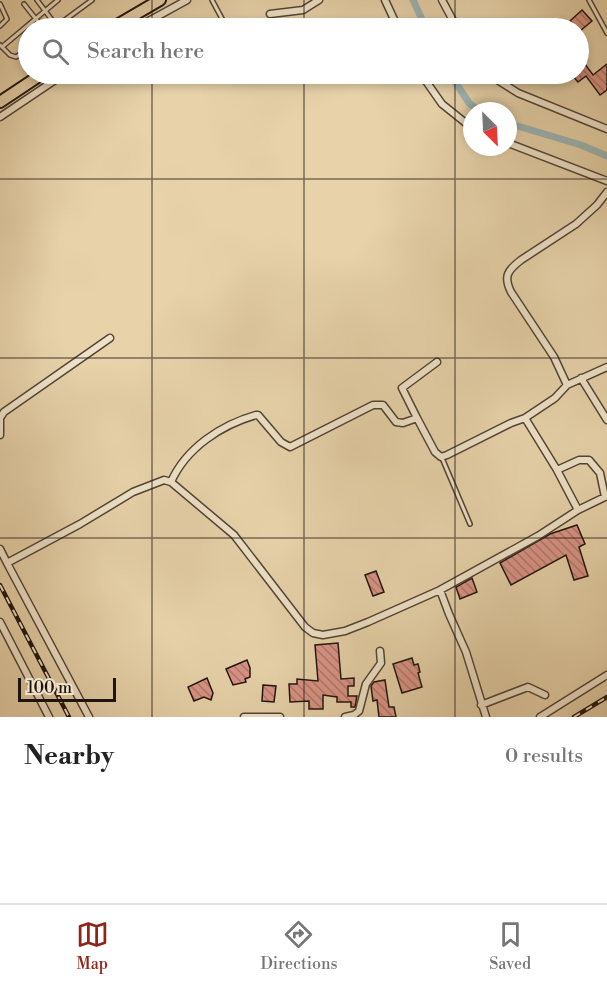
<!DOCTYPE html>
<style>
body{margin:0;font-family:"Libre Bodoni",serif;background:#f6f6f6;color:#222}
.compass{position:absolute;left:463px;top:102px;width:54px;height:54px;border-radius:50%;background:#fff;box-shadow:0 3px 9px #0003;rotate:156deg}
.scale{position:absolute;left:18px;bottom:15px;width:98px;box-sizing:border-box;padding-left:6px;border:3px solid #1f140e;border-top:0;font-size:16px;line-height:21px;white-space:nowrap;color:#1f140e;-webkit-text-stroke:4px #efe2c8;paint-order:stroke}
.list{margin:0;padding:0;list-style:none}
h2{display:flex;justify-content:space-between;align-items:center;height:78px;margin:0;padding:0 24px;font-size:26px}
h2 small{font-size:20px;font-weight:400;color:#767676}
.icon{flex:none;width:33px;height:33px;fill:none;stroke:currentColor;stroke-width:2;stroke-linecap:round;stroke-linejoin:round}
.map{position:relative;flex:none;width:607px;height:717px;overflow:hidden}
.search{position:absolute;background:#fff;box-shadow:0 3px 9px #0003;left:18px;right:18px;top:18px;height:66px;display:flex;align-items:center;gap:15px;box-sizing:border-box;padding:0 21px;border-radius:33px;color:#767676;font-size:22px}
.sheet{height:186px;background:#fff}
nav{display:flex;justify-content:space-around;align-items:center;box-sizing:border-box;height:84px;border-top:2px solid #e0e0e0;background:#fff;font-size:16px;color:#767676}
nav a{display:grid;justify-items:center;gap:3px}
nav .on{color:#8f2418}
.map>svg:first-child{display:block}
.lines{fill:none;stroke-linecap:round;stroke-linejoin:round}
.canal{stroke:#9bb5b4;stroke-width:7}
.building{fill:url(#building-back-hatch);stroke:#1f140e;stroke-width:1.5}
.lane-casing{stroke:#514435;stroke-width:6}
.street-casing{stroke:#514435;stroke-width:9}
.highway-casing{stroke:#1f140e;stroke-width:14}
.lane{stroke:#efe2c8;stroke-width:3}
.street{stroke:#efe2c8;stroke-width:6}
.highway{stroke:#e7d2aa;stroke-width:10}
.rail-casing{stroke:#1f140e;stroke-width:4.5}
.rail{stroke:#efe2c8;stroke-width:2;stroke-dasharray:7;stroke-linecap:butt}
.grid{fill:none;stroke:#1f140e;stroke-width:1.5;stroke-opacity:0.55}
</style>
<div class="map">
<svg width="607" height="717" viewBox="0 0 607 717">
<defs>
<pattern id="building-back-hatch" width="6" height="6" patternUnits="userSpaceOnUse" patternTransform="scale(1.5)"><rect width="6" height="6" fill="#da9486"/><path d="M-1 5l2 2M0 0l6 6M5-1l2 2" fill="none" stroke="#b0786c"/></pattern>
</defs>
<rect width="100%" height="100%" fill="#e7d2aa"/>
<filter id="stains"><feTurbulence type="fractalNoise" baseFrequency=".00333" numOctaves="4"/><feColorMatrix values="0 0 0 0 .2 0 0 0 0 .09 0 0 0 0 .02 0 0 0 .5 -.17"/></filter>
<radialGradient id="worn" r=".72"><stop offset=".6" stop-color="#630" stop-opacity="0"/><stop offset="1" stop-color="#630" stop-opacity=".3"/></radialGradient>
<g class="lines">
<!-- canal -->
<path class="canal" d="M413,0l13,28
M450,74l19,29 10,8
M508,123l73,22 26,11"/>
</g>
<!-- building -->
<path class="building" d="M582,10l10,11 -12,10 -10,-10z
M579,56l14,19 14,-11v26l-7,5 -14,-19 -8,6 -7,-8h8z
M577,525l8,19 -6,3 9,29 -14,4 -8,-25 -55,30 -11,-22 50,-29z
M376,571l8,21 -11,4 -8,-21z
M472,578l5,14 -17,7 -4,-12z
M338,643l3,36 13,-1v8h-6v10h9l-2,11h-4v-5h-14v-5l-14,-2v14h-14v-8l-19,1 -1,-18h8v-5l21,2 -3,-36z
M412,658l2,7 4,-1 2,8 -2,1 4,14 -20,6 -9,-29z
M247,660l3,8v9l-5,2 1,3 -13,3 -7,-16z
M207,678l6,15 -2,7 -7,-3 -10,4 -6,-14z
M385,680l4,27h5l2,10h-17l-2,-17 -4,1 -2,-15 3,-4z
M263,685l13,1 -2,16 -12,-1z"/>
<g class="lines">
<!-- lane casing -->
<g class="lane-casing">
<path id="lane" d="M37,0l21,28
M212,0l15,28
M589,0l18,33
M0,4l7,15 -7,7
M24,4l19,24
M54,28l38,-28
M238,28l5,-2
M0,45l10,10 6,2 12,-8
M2,47l56,-47
M442,458l28,66"/>
</g>
<!-- street casing -->
<g class="street-casing">
<path id="street" d="M385,0l13,28
M442,0l15,28
M270,14l33,-4 16,-10
M136,28l51,-28
M421,74l21,30 30,24
M488,74l30,19 89,36
M0,117l64,-43
M508,143l99,38
M581,378l26,42
M567,385l-13,-28 -43,-65c-8,-16 -3,-22 10,-32l55,-36 21,-19 10,-13
M417,418l-15,-30 35,-26
M525,418l32,52 21,40
M0,435v-17l4,-6 106,-74
M557,470l22,-10h10l11,13 5,24
M171,482c15,-34 50,-57 85,-67h2l23,27 9,5 83,-42h10l13,17 7,1 14,-5 18,34 6,5 6,-2 64,-32 14,-5 30,-20 12,-13 40,-18
M0,549l7,14
M440,590l9,24 17,38 20,65
M0,622l49,95
M481,705l47,-18 17,8
M89,717l-82,-154 73,-39 53,-32 31,-12 7,2 63,53 71,92 8,6 10,2 22,-4 23,-9 72,-32 98,-54 40,-26 29,-14
M244,717h36
M345,717l9,-2 5,-4 7,-27 15,-21 -1,-12
M540,717l67,-42"/>
</g>
<!-- highway casing -->
<g class="highway-casing">
<path id="highway" d="M112,28l48,-28
M0,102l42,-28"/>
</g>
<!-- lane -->
<use href="#lane" class="lane"/>
<!-- street -->
<use href="#street" class="street"/>
<!-- highway -->
<use href="#highway" class="highway"/>
<!-- rail casing -->
<g class="rail-casing">
<path id="rail" d="M0,585l69,132
M574,717l33,-20"/>
</g>
<!-- rail -->
<use href="#rail" class="rail"/>
</g>
<!-- grid -->
<path class="grid" d="M152,0v28M304,0v28M455,0v28M152,74v643M304,74v643M455,74v643M0,179h607M0,358h607M0,538h607"/>
<rect width="100%" height="100%" filter="url(#stains)"/>
<rect width="100%" height="100%" fill="url(#worn)"/>
</svg>
<svg class="compass" viewBox="-18 -18 36 36"><path d="M0-13l5 13h-10z" fill="#e53935"/><path d="M0 13l5-13h-10z" fill="#767676"/></svg>
<div class="scale">100 m</div>
<div class="search"><svg class="icon" aria-label="search" viewBox="0 0 24 24"><circle cx="10" cy="10" r="6"/><path d="M15 15l6 6"/></svg>Search here</div>
</div>
<section class="sheet">
<h2>Nearby<small>0 results</small></h2>
<ul class="list">
</ul>
</section>
<nav>
<a class="on"><svg class="icon" aria-label="map" viewBox="0 0 24 24"><path d="M3 6l6-2 6 2 6-2v14l-6 2-6-2-6 2zM9 4v14M15 6v14"/></svg>Map</a>
<a><svg class="icon" aria-label="directions" viewBox="0 0 24 24"><path d="M12 3l9 9-9 9-9-9zM9 14v-3h6M13 9l2 2-2 2"/></svg>Directions</a>
<a><svg class="icon" aria-label="saved" viewBox="0 0 24 24"><path d="M7 4h10v16l-5-4-5 4z"/></svg>Saved</a>
</nav>
